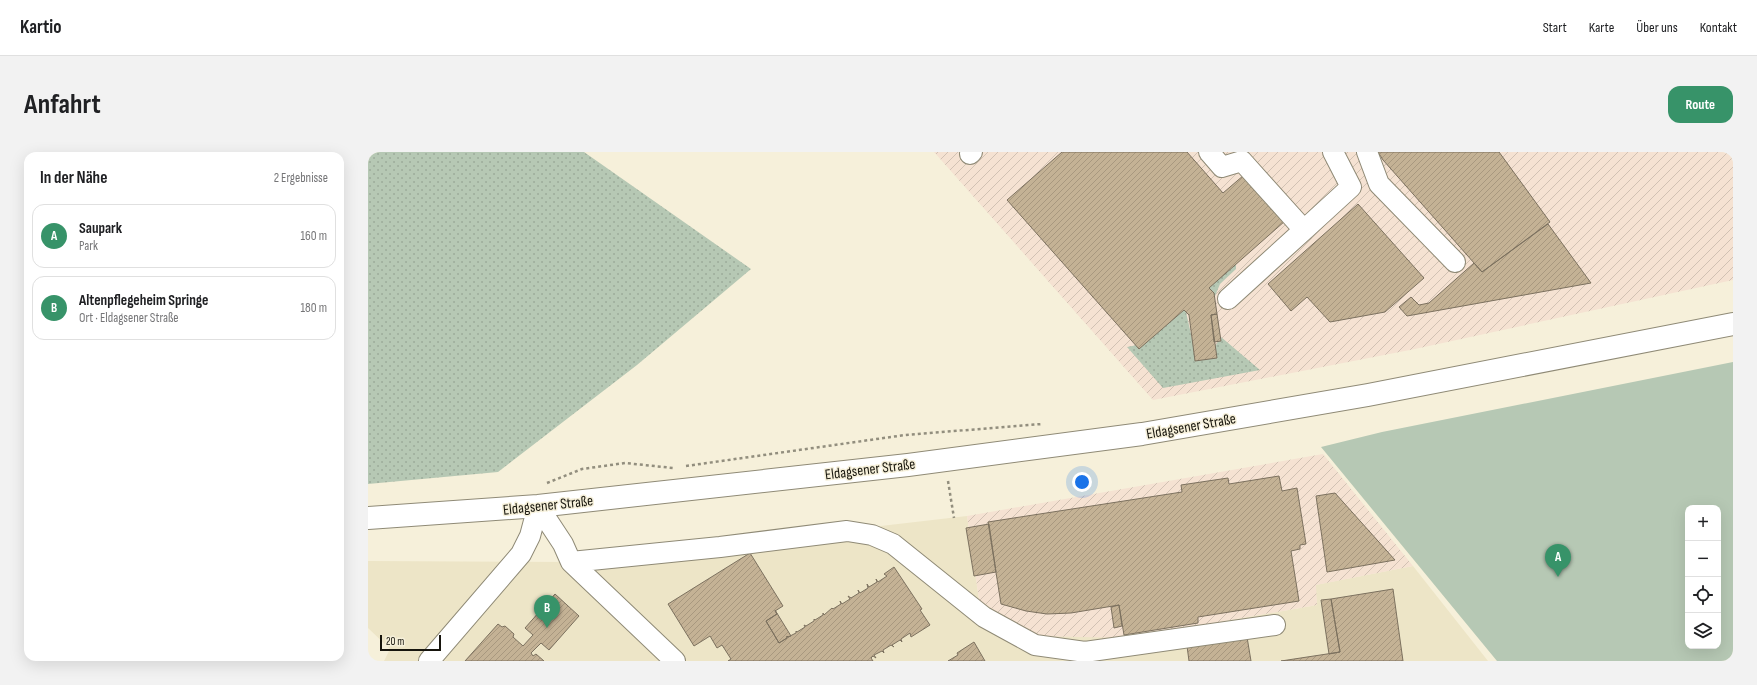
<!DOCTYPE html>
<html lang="de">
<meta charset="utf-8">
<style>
body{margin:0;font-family:"Sofia Sans Condensed",sans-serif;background:#f2f2f2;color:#202124}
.controls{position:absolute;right:12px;bottom:12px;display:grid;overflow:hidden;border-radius:8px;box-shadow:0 4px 16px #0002}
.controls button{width:36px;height:36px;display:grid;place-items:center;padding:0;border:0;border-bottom:1px solid #e0e0e0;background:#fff;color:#202124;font:20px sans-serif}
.scale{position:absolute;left:12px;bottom:10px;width:61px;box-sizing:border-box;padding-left:4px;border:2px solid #17150d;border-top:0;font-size:11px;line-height:14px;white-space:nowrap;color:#17150d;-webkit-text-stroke:3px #f6f0da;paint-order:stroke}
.you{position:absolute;left:714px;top:330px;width:14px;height:14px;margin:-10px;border:3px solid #fff;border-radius:50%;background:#1a73e8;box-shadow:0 0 0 6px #1a73e833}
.badge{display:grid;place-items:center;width:26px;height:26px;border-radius:50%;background:#379369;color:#fff;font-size:13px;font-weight:700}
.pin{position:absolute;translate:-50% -33px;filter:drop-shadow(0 1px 2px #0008)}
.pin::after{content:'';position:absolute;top:21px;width:14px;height:12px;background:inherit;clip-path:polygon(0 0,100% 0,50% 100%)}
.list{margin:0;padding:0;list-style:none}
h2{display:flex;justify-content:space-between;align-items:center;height:52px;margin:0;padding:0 16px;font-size:17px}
h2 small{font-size:13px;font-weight:400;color:#757577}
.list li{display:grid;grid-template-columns:26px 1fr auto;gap:12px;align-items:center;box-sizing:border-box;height:64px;margin:0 8px 8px;padding:0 8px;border:1px solid #e0e0e0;border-radius:12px}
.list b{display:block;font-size:15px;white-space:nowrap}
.list p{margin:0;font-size:13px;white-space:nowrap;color:#757577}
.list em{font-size:13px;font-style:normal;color:#757577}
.icon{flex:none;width:22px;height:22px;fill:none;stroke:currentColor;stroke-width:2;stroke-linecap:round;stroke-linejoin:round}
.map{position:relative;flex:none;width:1365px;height:509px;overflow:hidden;border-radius:12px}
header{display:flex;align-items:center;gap:24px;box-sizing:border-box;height:56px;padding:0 20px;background:#fff;border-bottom:1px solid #e0e0e0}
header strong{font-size:19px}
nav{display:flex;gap:22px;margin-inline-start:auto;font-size:14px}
.intro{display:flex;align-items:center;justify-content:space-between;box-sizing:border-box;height:96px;padding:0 24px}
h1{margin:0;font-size:28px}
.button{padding:10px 18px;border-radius:12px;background:#379369;color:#fff;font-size:14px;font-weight:700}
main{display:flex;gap:24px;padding:0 24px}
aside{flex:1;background:#fff;border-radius:12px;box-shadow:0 4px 16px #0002}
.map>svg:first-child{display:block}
.built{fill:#ede5c7}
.industrial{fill:url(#industrial-furrows)}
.grass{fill:url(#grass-dots)}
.park{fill:#b6c8b4;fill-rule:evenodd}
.building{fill:url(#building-hatch);stroke:#7c715f}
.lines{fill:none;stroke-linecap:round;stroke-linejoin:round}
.minor-casing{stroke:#8f8a76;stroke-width:22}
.major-casing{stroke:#8f8a76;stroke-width:24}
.path{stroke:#928e7e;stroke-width:2.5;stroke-dasharray:3 3;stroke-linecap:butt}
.minor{stroke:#fff;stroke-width:20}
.major{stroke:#fff;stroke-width:22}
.labels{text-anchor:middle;stroke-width:3;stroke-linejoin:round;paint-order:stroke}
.street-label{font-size:15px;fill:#17150d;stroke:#f6f0da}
</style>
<header>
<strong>Kartio</strong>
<nav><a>Start</a><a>Karte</a><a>Über uns</a><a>Kontakt</a></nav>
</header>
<div class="intro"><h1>Anfahrt</h1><a class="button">Route</a></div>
<main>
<aside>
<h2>In der Nähe<small>2 Ergebnisse</small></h2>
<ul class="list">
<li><span class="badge">A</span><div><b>Saupark</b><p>Park</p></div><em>160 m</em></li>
<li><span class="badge">B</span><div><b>Altenpflegeheim Springe</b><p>Ort · Eldagsener Straße</p></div><em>180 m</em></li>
</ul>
</aside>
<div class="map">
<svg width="1365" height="509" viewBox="0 0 1365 509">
<defs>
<pattern id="industrial-furrows" width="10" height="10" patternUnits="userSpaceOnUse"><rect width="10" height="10" fill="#f5e2d2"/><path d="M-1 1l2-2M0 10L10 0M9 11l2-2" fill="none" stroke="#d1c1b3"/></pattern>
<pattern id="grass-dots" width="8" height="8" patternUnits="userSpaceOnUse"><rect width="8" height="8" fill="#b6c8b4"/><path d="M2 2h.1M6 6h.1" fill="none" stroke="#9cab9a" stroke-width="1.8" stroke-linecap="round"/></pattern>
<pattern id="building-hatch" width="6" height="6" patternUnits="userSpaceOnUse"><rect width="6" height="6" fill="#c4b295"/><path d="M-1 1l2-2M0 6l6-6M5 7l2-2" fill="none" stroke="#a8987f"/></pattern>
</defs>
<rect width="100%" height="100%" fill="#f6f0da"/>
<!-- built -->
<path class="built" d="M599,364l12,84 148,38 190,-33 -2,-20 98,-19 75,95h-1104l6,-12 -22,-21v-67l203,1z"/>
<!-- industrial -->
<path class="industrial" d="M566,0h799v128l-318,69 -262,51z
M955,302l90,112 -97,19 1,20 -190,33 -95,-2 -53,-36 -12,-84z"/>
<!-- grass -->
<path class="grass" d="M0,0h216l167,117 -114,96 -139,107 -130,12z
M868,109v8l-16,15 -7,17 -27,11 9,40 21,-7 5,-8 39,33 -97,18 -36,-41 15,-3z"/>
<!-- park -->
<path class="park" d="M1365,210v299h-236l-176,-214 61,-15zM1320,356h30v138h-30z"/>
<!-- building -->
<path class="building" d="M694,0h125l36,41 21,-18 41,46 -76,67 5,5 3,21 -6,1 6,43 -22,3 -6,-46 -5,-5 -45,39 -132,-149z
M1010,0h121l51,70 -68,50 -99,-112z
M990,52l66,74 -39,34 -55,10 -23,-25 -16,14 -23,-27z
M1180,72l43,59 -184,33 -8,-9 12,-10 8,8 10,-2 45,-40 8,9z
M849,162l4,27 -7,1 -3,-27z
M911,324l3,15 15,-3 9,56 -6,1v4l-9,2 8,50 -101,16v6l-74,12 -5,-30 -48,8 -24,1 -21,-3 -25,-7 -13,-82 194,-30 -1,-7 47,-7 1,6z
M967,341l60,67 -68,12 -11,-76z
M621,372l7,48 -22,4 -8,-48z
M382,401l33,53 -8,5 2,3 -11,7 13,22 8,-5v-2l1,1 8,-4v-2l1,1 8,-5 -1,-2 2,1 8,-5v-2l1,1 8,-5v-2l1,2 8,-7 1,1 8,-5 -1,-3 2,3 8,-5 -2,-3 3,2 8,-5 -1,-3 2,3 8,-5 -1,-4 2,3 8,-5 -1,-3 2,3 9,-6 -3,-2 10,-7 28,42 -2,1 10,15 -19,12 -1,-4 -9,6 1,3 -2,-2 -8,5 2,2 -3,-2 -8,5 1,3 -2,-2 -8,4 2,3 -3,-2 -2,2 2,3h-145l3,-2 -9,-14 -5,3 -7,-12 -16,10 -26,-42z
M1025,437l10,72h-122l59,-9 -9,-53z
M187,442l24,22 -30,34 -8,-7 -10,10 2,3 3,-2 8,7h-79l33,-37 4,3 3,-1 9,8 -1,3 10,9 10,-11 -8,-7z
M963,447l9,53 -11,2 -8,-54z
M751,453l3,21 -8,2 -3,-21z
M407,458l16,26 -3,1 -1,-1v2l-8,5 -13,-22 11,-7z
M879,485l4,24h-62l-2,-15z
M606,490l11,19h-37l10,-6 -1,-2z"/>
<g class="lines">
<!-- minor casing -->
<g class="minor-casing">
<path id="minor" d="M841,0l13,15 20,-6 62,69 -76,69
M999,0l12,32 76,78
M602,2l2,-2
M936,78l47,-43 -18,-35
M170,354l25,38 8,18 104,99
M203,410l149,-15 127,-16 25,4 21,9 91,73 51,28 50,7 190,-27
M61,509l92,-107 9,-18 8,-30"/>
</g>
<!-- major casing -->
<g class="major-casing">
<path id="major" d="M0,366l170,-12 370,-41 234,-31 226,-39 365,-71"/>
</g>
<!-- path -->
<path class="path" d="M318,314l219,-31 137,-11
M580,329l6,37
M179,331l35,-14 43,-6 48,5"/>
<!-- minor -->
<use href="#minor" class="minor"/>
<!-- major -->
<use href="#major" class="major"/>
</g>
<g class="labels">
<!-- street labels -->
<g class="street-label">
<text transform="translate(823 274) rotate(-10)" y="5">Eldagsener Straße</text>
<text transform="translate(502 317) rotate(-7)" y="5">Eldagsener Straße</text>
<text transform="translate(180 353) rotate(-6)" y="5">Eldagsener Straße</text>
</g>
</g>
</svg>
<div class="controls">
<button>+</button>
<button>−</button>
<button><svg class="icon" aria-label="locate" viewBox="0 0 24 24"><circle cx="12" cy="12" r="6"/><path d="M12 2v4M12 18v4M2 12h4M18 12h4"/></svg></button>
<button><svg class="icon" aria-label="layers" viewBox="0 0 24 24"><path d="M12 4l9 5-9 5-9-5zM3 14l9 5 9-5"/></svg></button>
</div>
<div class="scale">20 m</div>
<div class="you"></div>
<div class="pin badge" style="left:1190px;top:425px">A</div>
<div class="pin badge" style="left:179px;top:476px">B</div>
</div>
</main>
